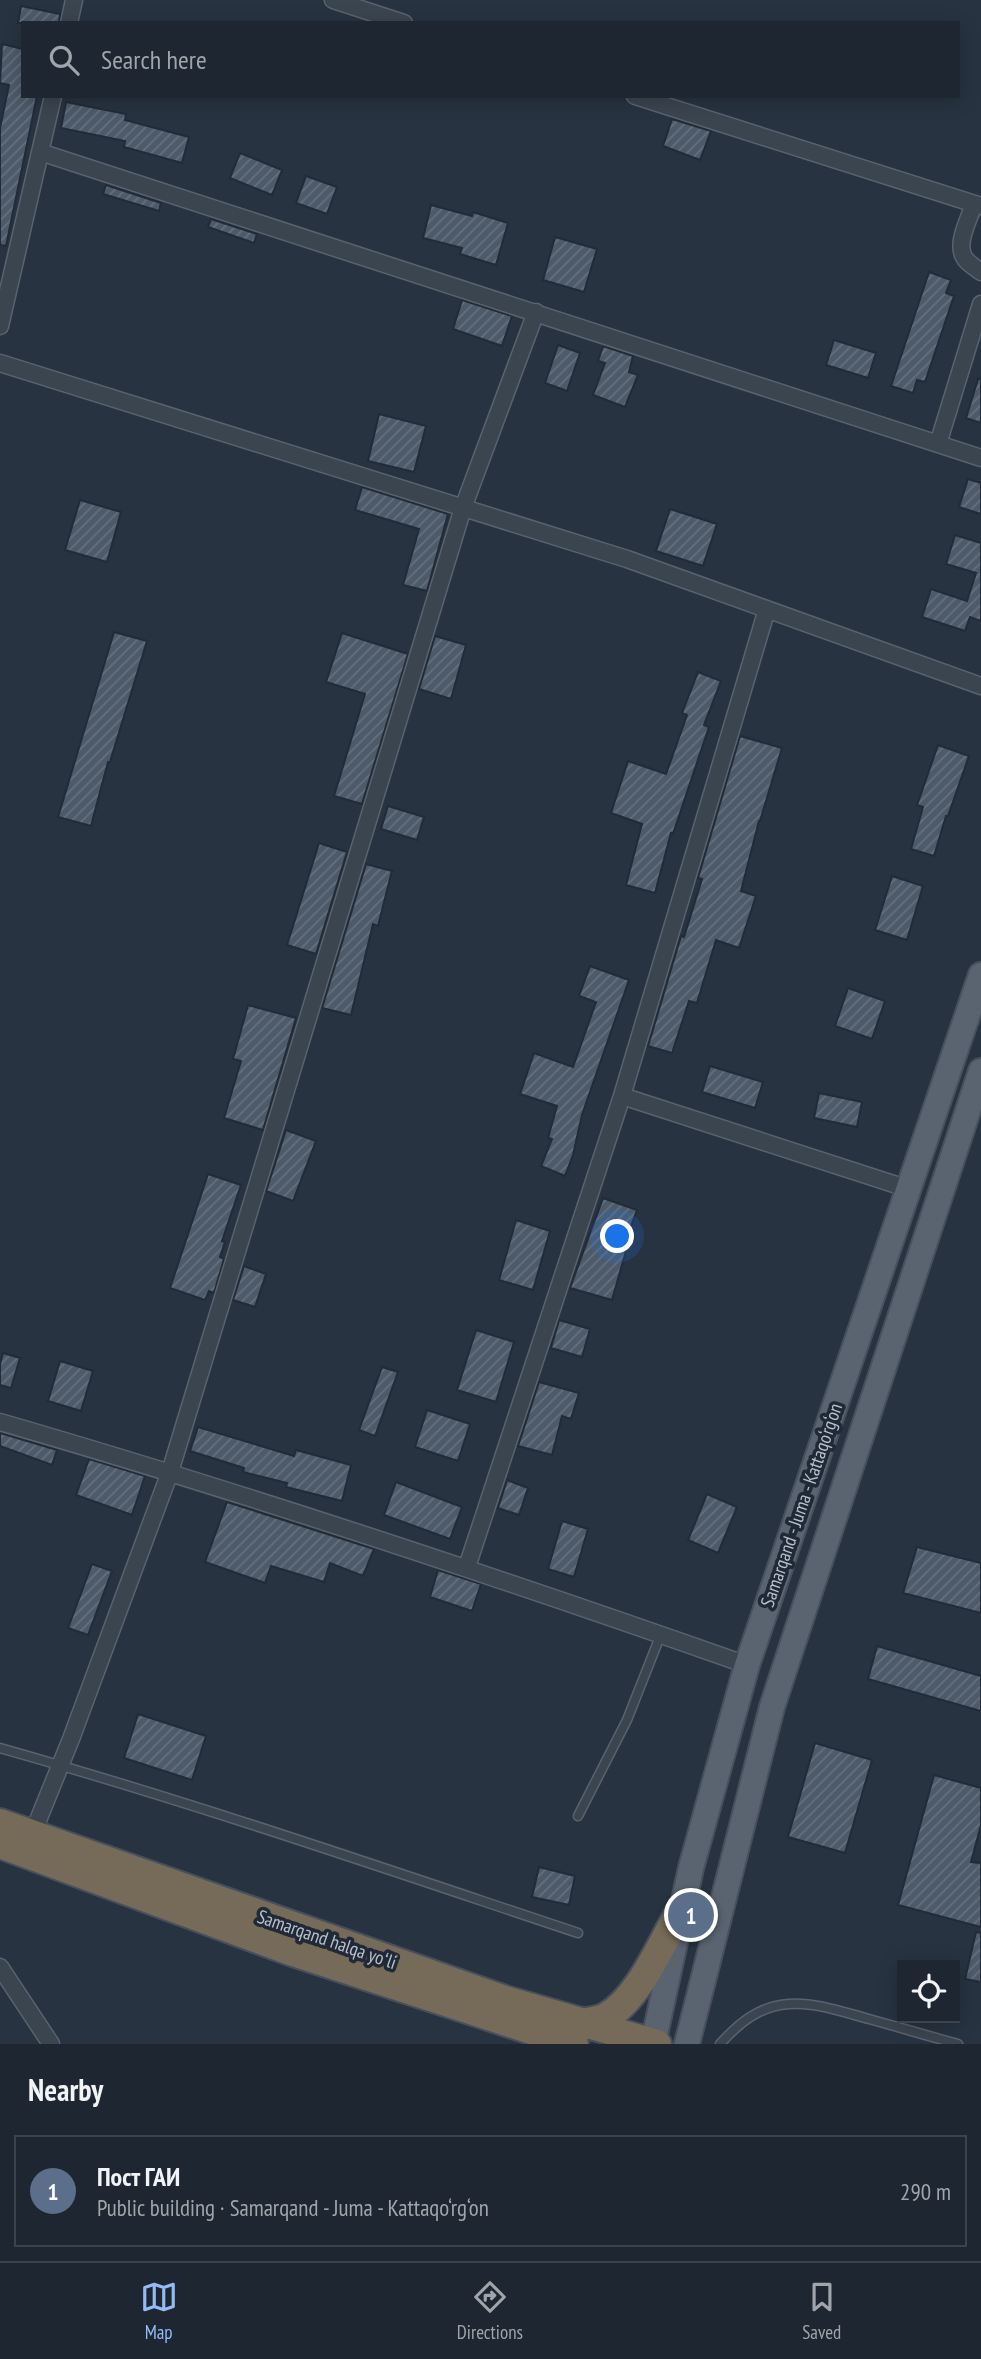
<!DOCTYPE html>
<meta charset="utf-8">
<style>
body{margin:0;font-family:"PT Sans Narrow",sans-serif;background:#2a323d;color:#f1f3f6}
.controls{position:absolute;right:21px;bottom:21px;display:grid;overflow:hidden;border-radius:0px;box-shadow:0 4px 18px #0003}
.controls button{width:63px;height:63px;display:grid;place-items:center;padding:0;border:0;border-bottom:2px solid #3b434d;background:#1d2631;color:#f1f3f6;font:35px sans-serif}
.you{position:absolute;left:618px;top:1237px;width:24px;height:24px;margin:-18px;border:5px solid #fff;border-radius:50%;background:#1a73e8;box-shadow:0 0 0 10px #1a73e833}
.badge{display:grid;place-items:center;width:46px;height:46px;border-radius:50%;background:#93bbf5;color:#fff;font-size:23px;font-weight:700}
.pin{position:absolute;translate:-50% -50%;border:4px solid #fff;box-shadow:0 2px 7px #0006}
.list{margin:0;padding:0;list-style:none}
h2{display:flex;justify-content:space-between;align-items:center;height:91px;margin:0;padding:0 28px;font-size:30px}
h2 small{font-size:23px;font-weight:400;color:#a0a5ab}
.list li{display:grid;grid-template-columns:46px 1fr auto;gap:21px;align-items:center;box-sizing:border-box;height:112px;margin:0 14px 14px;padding:0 14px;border:2px solid #3b434d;border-radius:0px}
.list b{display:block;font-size:26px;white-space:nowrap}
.list p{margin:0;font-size:23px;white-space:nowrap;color:#a0a5ab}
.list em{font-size:23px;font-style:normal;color:#a0a5ab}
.icon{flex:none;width:38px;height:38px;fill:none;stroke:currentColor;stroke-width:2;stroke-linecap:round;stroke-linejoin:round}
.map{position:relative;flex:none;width:981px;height:2044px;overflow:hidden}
.search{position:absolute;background:#1d2631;box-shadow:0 4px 18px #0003;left:21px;right:21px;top:21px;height:77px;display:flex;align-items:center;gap:18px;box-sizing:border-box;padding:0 24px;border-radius:0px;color:#a0a5ab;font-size:26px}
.sheet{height:217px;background:#1d2631}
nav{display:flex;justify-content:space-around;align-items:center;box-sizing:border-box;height:98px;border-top:2px solid #3b434d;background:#1d2631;font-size:19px;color:#a0a5ab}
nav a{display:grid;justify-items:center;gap:4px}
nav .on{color:#93bbf5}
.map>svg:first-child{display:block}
.building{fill:url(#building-hatch);stroke:#222b38;stroke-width:2}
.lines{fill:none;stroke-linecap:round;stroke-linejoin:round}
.lane-casing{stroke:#59626e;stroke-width:11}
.street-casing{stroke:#59626e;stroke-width:19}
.primary-casing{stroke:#48505d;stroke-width:28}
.highway-casing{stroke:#464f5b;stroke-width:32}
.lane{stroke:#3b4550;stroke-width:8}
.street{stroke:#3b4550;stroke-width:16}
.primary{stroke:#596470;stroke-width:24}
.highway{stroke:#766a58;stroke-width:28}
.labels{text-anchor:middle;stroke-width:7;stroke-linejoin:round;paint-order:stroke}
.street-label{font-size:19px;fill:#b8c0cb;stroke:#202936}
</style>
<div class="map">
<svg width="981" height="2044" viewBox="0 0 981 2044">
<defs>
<pattern id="building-hatch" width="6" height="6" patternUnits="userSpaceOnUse" patternTransform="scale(1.75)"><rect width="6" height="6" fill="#4d5a69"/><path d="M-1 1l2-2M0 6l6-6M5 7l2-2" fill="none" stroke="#65707d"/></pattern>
</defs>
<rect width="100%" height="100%" fill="#273341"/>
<!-- building -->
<path class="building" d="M21,6l39,8 -1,9h-41z
M2,44l21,5v47h14l-31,150 -6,-1v-117l9,-43 -9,-2z
M66,102l60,12 -1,6 64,17 -7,26 -58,-16 1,-6 -64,-13z
M672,119l39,12 -11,29 -37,-14z
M240,153l42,17 -10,25 -42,-17z
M306,176l31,11 -10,27 -31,-11z
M106,185l55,18 -2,8 -56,-17z
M431,205l41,11 1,-4 35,11 -12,42 -36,-11 2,-6 -39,-10z
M211,219l46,15 -3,9 -46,-16z
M555,237l42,12 -13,43 -41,-12z
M929,272l22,8 -5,13 8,3 -29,86 -8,-2 -4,13 -22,-7z
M462,300l50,16 -10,30 -49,-17z
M834,340l42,13 -8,25 -42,-13z
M558,345l22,8 -13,38 -22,-8z
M603,346l30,10 -4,16 9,3 -13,32 -32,-12 12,-32 -7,-2z
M978,379h3v44l-15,-5z
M379,414l47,12 -12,46 -46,-11z
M968,479l13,4v31l-22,-7z
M362,487l86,27 -21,77 -24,-6 16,-56 -64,-19z
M80,500l41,12 -14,50 -42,-12z
M670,509l47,15 -14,42 -47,-15z
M955,535l26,8v78l-11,-4 -5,14 -43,-14 9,-28 36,12 9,-28 -30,-9z
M114,632l33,9 -37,121h-2l-17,64 -33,-9z
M342,633l66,21 -46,150 -28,-8 31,-102 -39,-12z
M435,636l31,9 -15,54 -32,-10z
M698,672l23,9 -17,44 5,2 -36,107 -2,-1 -16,60 -29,-8 16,-61 -31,-11 17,-52 38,13 21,-59 -5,-2z
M740,736l42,12 -22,73h-1l-18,70 15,5 -17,52 -23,-8 -19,63 -8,-2 -17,52 -24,-7 33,-110 3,1 18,-58 -4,-1z
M938,745l31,11 -21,60h-2l-12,40 -23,-7 12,-42 -6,-2z
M388,806l36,11 -7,23 -36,-11z
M319,843l28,9 -31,102 -29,-9z
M366,864l26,7 -14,55 -5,-2 -22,91 -29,-7z
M892,876l31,10 -16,54 -32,-10z
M590,966l39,14 -47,135 -9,40 -8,21 -24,-10 11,-27 -4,-1 9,-32 -37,-12 14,-41 39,14 23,-65 -17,-6z
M848,988l37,13 -13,38 -37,-13z
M248,1005l48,13 -33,112 -39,-12 17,-57 -8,-2z
M710,1066l53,16 -8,26 -53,-16z
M819,1093l43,9 -5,25 -43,-9z
M286,1130l30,11 -23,60 -27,-10z
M208,1174l33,11 -19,56 3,1 -5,15 4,2 -10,34 -5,-2 -4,9 -35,-12z
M603,1198l34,12 -15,40 4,1 -14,49 -42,-12z
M516,1220l34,11 -17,59 -34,-10z
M244,1266l22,8 -11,33 -22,-7z
M559,1320l31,9 -8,28 -31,-9z
M476,1330l38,12 -18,60 -39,-12z
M3,1353l17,5 -9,30 -11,-3v-21z
M60,1361l33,10 -12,40 -33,-10z
M382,1367l16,5 -23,64 -16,-6z
M539,1382l40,11 -8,26 -9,-3 -10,39 -34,-9z
M427,1410l43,14 -12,37 -43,-14z
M198,1427l96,29 2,-6 55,15 -9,36 -56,-14 1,-4 -44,-11 1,-4 -54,-17z
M0,1433l57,17 -5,15 -52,-19z
M89,1459l56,17 -13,39 -56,-20z
M507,1480l21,8 -9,27 -21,-7z
M396,1482l66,25 -12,32 -66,-24z
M707,1494l30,13 -19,46 -30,-13z
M227,1502l147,47 -11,27 -33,-13 -6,19 -53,-16 -6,17 -60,-21z
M562,1521l26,8 -14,48 -26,-8z
M917,1547l64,16v50l-78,-20z
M92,1564l20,7 -24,64 -20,-7z
M438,1570l43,14 -9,27 -42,-14z
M877,1646l104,30v35l-113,-32z
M138,1714l68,22 -14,44 -68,-22z
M815,1743l57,17 -27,93 -57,-16z
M934,1775l47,13v37l-10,37 10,1v64l-83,-22z
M539,1867l36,9 -6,29 -37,-8z
M976,1932l5,1v49l-16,-3z"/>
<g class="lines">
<!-- lane casing -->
<g class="lane-casing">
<path id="lane" d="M0,1748c195,55 386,121 578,185
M578,1816l49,-96 34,-86
M720,2044c19,-21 39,-38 69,-40 26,-2 54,8 80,15 29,8 59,17 89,25"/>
</g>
<!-- street casing -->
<g class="street-casing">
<path id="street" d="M333,0l71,23
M69,23l5,-23
M635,96l346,110
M40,152l941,306
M974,204c-5,16 -21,43 -7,57 4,4 10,8 14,11
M0,326l53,-230
M0,363l627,196 354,127
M938,444l43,-140
M622,1096l287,93
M0,1422c252,73 500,156 747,243
M467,1567l155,-471 145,-487
M30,1840l41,-101 99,-267 293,-964 73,-196
M0,1967l51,77"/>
</g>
<!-- primary casing -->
<g class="primary-casing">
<path id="primary" d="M653,2044l38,-176 56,-203 234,-690
M687,2044l85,-337 209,-636"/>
</g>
<!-- highway casing -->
<g class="highway-casing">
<path id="highway" d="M0,1823l505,177 152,44
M0,1844l293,108 281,92
M579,2023c9,-1 18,-2 27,-6 34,-19 56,-76 76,-109"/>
</g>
<!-- lane -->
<use href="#lane" class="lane"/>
<!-- street -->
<use href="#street" class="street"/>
<!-- primary -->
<use href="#primary" class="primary"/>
<!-- highway -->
<use href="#highway" class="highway"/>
</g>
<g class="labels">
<!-- street labels -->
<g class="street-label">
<text transform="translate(801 1505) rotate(-71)" y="7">Samarqand - Juma - Kattaqo‘rg‘on</text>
<text transform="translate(327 1939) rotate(19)" y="7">Samarqand halqa yoʻli</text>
</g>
</g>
</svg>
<div class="controls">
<button><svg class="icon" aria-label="locate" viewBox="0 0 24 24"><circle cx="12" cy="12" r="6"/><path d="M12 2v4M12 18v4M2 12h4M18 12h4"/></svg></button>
</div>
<div class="you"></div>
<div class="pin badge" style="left:691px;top:1915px;background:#5c6f8a">1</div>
<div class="search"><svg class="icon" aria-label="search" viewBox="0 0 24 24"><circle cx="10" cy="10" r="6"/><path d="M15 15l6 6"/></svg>Search here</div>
</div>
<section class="sheet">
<h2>Nearby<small></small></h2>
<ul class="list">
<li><span class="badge" style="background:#5c6f8a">1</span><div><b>Пост ГАИ</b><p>Public building · Samarqand - Juma - Kattaqo‘rg‘on</p></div><em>290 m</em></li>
</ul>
</section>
<nav>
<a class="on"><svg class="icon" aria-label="map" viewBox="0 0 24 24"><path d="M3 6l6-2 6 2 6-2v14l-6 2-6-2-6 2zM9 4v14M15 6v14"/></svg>Map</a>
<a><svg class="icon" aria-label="directions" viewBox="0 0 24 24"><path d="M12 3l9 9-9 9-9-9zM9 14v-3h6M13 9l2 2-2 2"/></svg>Directions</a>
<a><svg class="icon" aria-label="saved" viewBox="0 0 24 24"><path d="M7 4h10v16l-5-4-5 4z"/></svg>Saved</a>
</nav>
